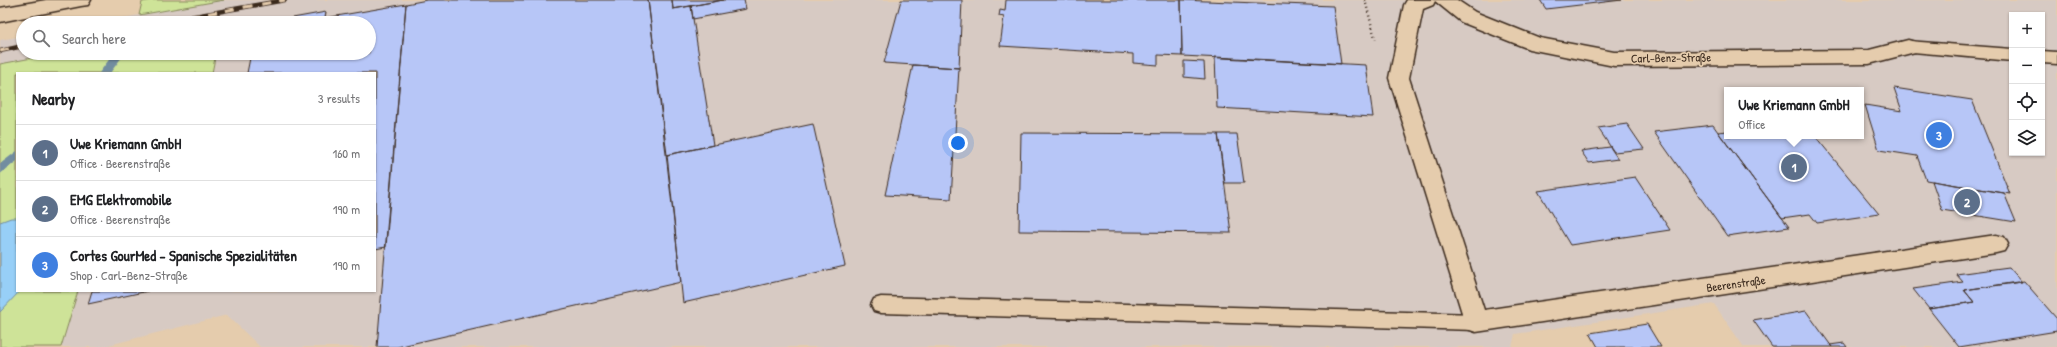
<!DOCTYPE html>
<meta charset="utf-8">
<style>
body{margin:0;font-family:"Patrick Hand",sans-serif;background:#f6f6f6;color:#202124}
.controls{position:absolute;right:12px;top:12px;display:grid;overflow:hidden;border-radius:0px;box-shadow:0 1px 3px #0004}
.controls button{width:36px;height:36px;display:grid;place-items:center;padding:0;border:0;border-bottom:1px solid #e0e0e0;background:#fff;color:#202124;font:20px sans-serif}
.you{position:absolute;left:958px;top:143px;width:14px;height:14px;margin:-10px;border:3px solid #fff;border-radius:50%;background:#1a73e8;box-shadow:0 0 0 6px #1a73e833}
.badge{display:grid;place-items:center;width:26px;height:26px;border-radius:50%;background:#d1495b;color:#fff;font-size:13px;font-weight:700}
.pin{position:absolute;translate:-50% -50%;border:2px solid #fff;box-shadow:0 1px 4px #0006}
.popup{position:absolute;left:1724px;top:87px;width:140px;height:52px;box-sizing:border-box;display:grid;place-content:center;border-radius:0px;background:#fff;filter:drop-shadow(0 1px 3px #0005);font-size:13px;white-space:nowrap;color:#757577}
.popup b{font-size:15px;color:#202124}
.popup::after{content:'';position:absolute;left:50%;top:100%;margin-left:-8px;border:8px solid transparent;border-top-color:#fff}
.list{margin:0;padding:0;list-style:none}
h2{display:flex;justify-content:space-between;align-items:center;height:52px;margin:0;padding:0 16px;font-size:17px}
h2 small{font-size:13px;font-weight:400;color:#757577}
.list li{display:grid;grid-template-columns:26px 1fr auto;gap:12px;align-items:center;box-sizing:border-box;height:56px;padding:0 16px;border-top:1px solid #e0e0e0}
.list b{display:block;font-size:15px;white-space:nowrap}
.list p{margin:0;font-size:13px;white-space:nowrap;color:#757577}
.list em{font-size:13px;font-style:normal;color:#757577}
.icon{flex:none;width:22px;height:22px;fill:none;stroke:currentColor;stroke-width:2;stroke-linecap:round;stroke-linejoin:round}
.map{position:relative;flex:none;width:2057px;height:347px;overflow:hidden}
.search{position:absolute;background:#fff;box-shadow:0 1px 3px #0004;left:16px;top:16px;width:360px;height:44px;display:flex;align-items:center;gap:10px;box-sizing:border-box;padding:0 14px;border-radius:22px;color:#757577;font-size:15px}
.panel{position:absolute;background:#fff;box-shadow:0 1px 3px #0004;left:16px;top:72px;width:360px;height:220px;border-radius:0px}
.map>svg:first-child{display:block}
.built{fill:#d7cac3;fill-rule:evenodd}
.green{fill:#cee398;stroke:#84865b}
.water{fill:#97cff7;stroke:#728da0}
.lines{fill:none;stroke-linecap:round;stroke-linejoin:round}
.stream{fill:#728da0;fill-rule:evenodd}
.building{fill:#b7c6f7;stroke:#3b2a1e}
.service-casing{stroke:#3b2a1e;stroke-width:3}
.minor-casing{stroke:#3b2a1e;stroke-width:3}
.path{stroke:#3b2a1e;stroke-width:2.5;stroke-dasharray:1 3;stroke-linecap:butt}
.service{fill:#e5ccad;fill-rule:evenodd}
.minor{fill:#e5ccad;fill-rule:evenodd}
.rail-casing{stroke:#3b2a1e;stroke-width:4.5}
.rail{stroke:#e5ccad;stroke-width:3;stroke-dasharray:9;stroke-linecap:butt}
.labels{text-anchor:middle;stroke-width:3.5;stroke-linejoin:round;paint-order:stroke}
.street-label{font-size:12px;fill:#3b2a1e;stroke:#e5ccad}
</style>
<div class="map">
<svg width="2057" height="347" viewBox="0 0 2057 347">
<rect width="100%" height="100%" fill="#e5ccad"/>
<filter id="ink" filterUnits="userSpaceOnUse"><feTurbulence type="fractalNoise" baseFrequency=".025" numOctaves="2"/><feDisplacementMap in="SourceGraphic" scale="8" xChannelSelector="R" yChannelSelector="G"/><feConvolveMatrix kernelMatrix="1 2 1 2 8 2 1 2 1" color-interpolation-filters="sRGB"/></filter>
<g filter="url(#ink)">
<!-- built -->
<path class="built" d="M224,0h1833v347h-313l-30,-43 -199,30 -3,13h-1252l-33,-32 -126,32h-40l17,-56h297v-218h-163l4,-20h153v-30h-275zM2012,15h30v138h-30zM1727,90h134v46h-134z
M23,36v17h36l-59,11v-24z"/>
<!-- green -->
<path class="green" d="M153,0h71l-85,15 3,-13z
M59,53h157l-4,20h-195v218h61l-17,56h-61v-283z"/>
<!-- water -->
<path class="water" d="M11,218h6v73h3l-20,21v-90z"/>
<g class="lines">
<!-- stream -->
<path class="stream" d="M114,53h11l-15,20h-11z
M17,151v10l-17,13v-10z"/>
</g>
<!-- building -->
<path class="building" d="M427,0h221l33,282 -284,65h-20l29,-343z
M648,0h24l1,9 18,-3 22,139 -46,10z
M672,0h51l-50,9z
M723,0h21l2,9 -53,10 -2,-13z
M901,0h61l-3,68 -75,-5z
M1006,0h175l1,56 -24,-1v10l-25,-2v-9l-133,-8 4,-29 -5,-1 1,-6 5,1z
M1181,0l152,6 8,58 -159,-8z
M1540,0h82l-76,9z
M406,4l-20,243 -11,2v-176h-128l4,-20h118v-30h-104l61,-11 -1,6z
M1215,57l151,8 7,52 -156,-9z
M1184,61l20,1 1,17 -21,-2z
M913,65l46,3 -8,131 -66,-4z
M1894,88l78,12 38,94 -84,-14 -9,-24 -38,-6 -14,-45 37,6z
M813,124l32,142 -162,37 -16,-148z
M1627,124l17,25 -30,3 -16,-24z
M1713,125l5,7 71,95 -62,9 -73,-104z
M1727,131v5h88l64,78 -62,9 -7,-9 -28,4 -64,-86z
M1021,133l197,1 13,99 -212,-2z
M1218,134h19l7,49h-19z
M1610,147l8,12 -29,4 -8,-12z
M1635,177l35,53 -100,15 -32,-54z
M1932,181l72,12 12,29 -74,-12z
M2009,267l13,15 -58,8 10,12 -45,7 -16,-20 50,-7 -7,-8z
M2024,281l33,38v12l-98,16 -30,-38 45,-7 -10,-12z
M92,291h56l-60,13z
M1806,311l26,36h-60l-19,-27z
M1647,324l14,23h-63l-8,-14z
M1844,343l3,4h-15l-2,-2z"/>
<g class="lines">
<!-- service casing -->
<g class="service-casing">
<path id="service" d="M1908,41l104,8v12l-110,-10 -2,-4 2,-4z
M2042,51l15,1v12l-15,-1z
M881,297l595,17 7,2 3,6 -3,6 -7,2 -595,-17 -7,-2 -3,-6 3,-6z"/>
</g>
<!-- minor casing -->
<g class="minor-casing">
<path id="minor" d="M46,0h45l-3,5 -7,1 -81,16v-14z
M1407,0h50l18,12 65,26 74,14 255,-2 39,-10 7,2 3,5 -3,5 -46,12 -255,2 -85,-17 -68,-27 -26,-21 -2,4 -10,4 -14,69 75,232 512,-75 8,2 4,7 -4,7 -8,2 -520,79 -9,-3 -78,-251 15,-73z"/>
</g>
<!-- path -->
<path class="path" d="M1365,0l11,42"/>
<!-- service -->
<use href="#service" class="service"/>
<!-- minor -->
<use href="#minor" class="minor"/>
<!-- rail casing -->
<g class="rail-casing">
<path id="rail" d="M155,23l130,-23
M0,51l23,-5"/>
</g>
<!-- rail -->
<use href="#rail" class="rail"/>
</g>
</g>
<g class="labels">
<!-- street labels -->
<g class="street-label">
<text transform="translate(1671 58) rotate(-1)" y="4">Carl-Benz-Straße</text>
<text transform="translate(1736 284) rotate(-8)" y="4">Beerenstraße</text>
</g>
</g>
</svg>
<div class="controls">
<button>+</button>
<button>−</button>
<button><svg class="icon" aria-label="locate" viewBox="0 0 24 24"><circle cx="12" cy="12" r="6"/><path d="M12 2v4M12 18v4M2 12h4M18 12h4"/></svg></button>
<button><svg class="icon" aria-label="layers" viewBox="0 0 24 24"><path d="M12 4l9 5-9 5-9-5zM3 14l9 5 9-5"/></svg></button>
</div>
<div class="you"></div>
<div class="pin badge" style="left:1794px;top:167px;background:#5c6f8a">1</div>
<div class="popup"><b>Uwe Kriemann GmbH</b>Office</div>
<div class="pin badge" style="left:1967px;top:202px;background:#5c6f8a">2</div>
<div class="pin badge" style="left:1939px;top:135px;background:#3f7fe0">3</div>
<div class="search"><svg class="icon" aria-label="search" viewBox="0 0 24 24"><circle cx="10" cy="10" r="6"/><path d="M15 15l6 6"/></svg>Search here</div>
<section class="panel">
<h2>Nearby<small>3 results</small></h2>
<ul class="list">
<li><span class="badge" style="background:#5c6f8a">1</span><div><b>Uwe Kriemann GmbH</b><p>Office · Beerenstraße</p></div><em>160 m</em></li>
<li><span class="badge" style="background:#5c6f8a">2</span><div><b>EMG Elektromobile</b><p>Office · Beerenstraße</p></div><em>190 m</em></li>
<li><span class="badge" style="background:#3f7fe0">3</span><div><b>Cortes GourMed - Spanische Spezialitäten</b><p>Shop · Carl-Benz-Straße</p></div><em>190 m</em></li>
</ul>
</section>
</div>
